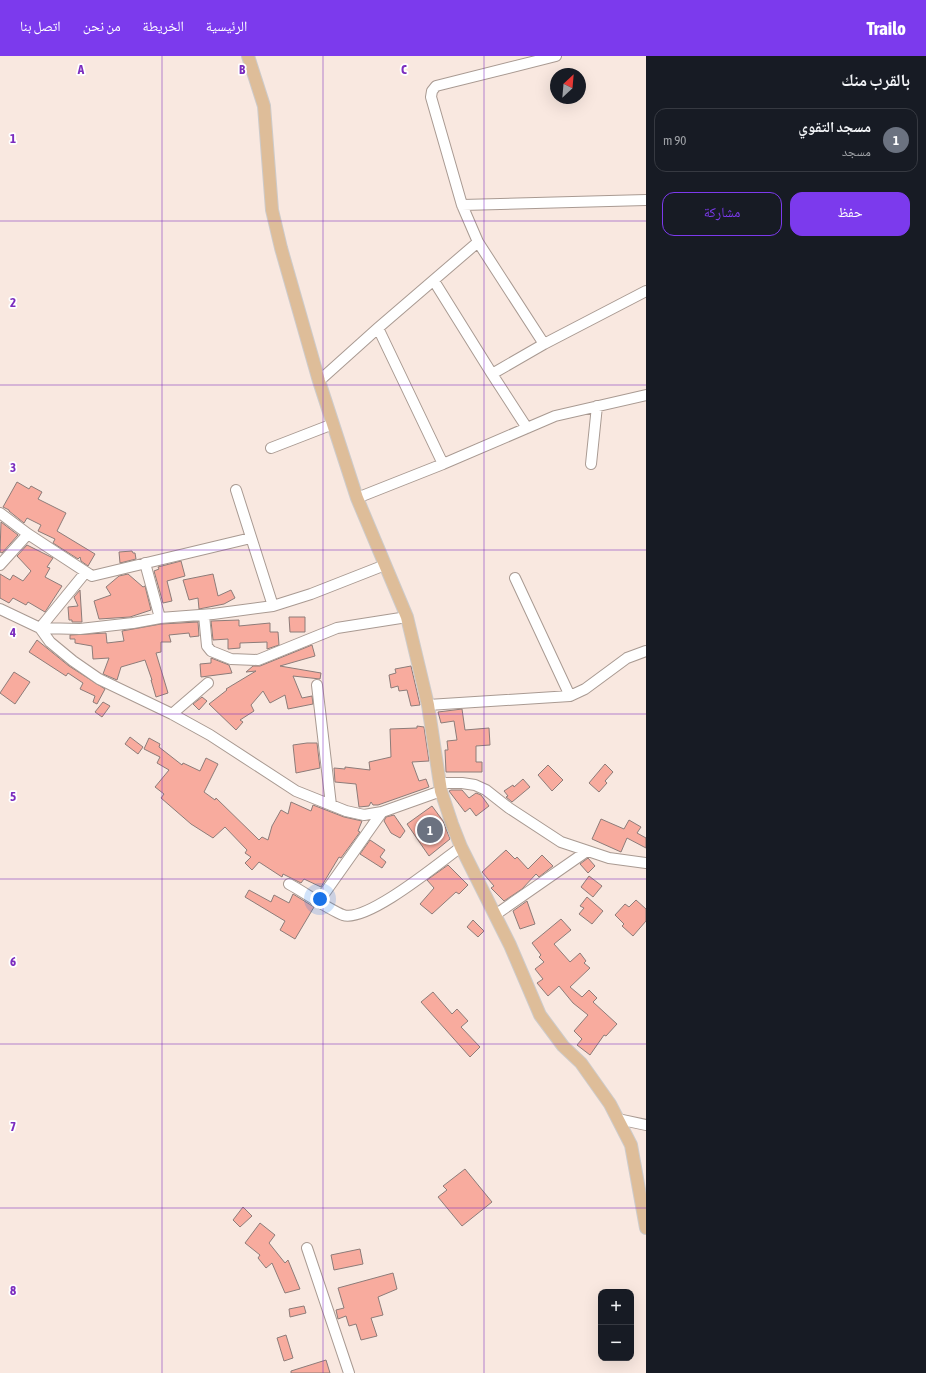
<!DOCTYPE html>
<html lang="ar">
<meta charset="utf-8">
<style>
body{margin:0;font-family:"Asap Condensed","Noto Naskh Arabic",sans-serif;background:#242831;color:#f1f3f6;direction:rtl}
.controls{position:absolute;right:12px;bottom:12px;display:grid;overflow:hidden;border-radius:8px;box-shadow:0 4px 16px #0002}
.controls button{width:36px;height:36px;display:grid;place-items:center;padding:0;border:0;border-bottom:1px solid #363941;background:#171b24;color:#f1f3f6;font:20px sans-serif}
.compass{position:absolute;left:550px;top:12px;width:36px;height:36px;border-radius:50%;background:#171b24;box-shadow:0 4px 16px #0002;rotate:26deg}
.you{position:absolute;left:320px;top:843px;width:14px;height:14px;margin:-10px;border:3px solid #fff;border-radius:50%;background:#1a73e8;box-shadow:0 0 0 6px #1a73e833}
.badge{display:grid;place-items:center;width:26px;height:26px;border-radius:50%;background:#7c3aed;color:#fff;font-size:13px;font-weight:700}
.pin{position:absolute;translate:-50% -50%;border:2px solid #fff;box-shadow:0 1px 4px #0006}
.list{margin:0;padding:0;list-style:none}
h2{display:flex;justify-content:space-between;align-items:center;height:52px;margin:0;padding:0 16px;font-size:17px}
h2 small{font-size:13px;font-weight:400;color:#9ea1a6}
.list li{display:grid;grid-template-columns:26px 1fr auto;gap:12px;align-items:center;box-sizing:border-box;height:64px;margin:0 8px 8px;padding:0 8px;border:1px solid #363941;border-radius:12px}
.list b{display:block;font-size:15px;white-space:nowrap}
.list p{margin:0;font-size:13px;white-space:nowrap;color:#9ea1a6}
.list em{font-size:13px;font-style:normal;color:#9ea1a6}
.actions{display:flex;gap:8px;padding:12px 16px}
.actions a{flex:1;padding:9px 0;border:1px solid #7c3aed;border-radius:12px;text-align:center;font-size:14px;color:#7c3aed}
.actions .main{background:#7c3aed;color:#fff}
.map{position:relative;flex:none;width:646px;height:1317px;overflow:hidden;direction:ltr}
header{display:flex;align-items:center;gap:24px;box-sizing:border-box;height:56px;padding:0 20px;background:#7c3aed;color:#fff}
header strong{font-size:19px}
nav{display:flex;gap:22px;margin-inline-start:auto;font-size:14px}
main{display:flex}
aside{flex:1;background:#171b24}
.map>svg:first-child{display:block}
.building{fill:#f8ab9e;stroke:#8d7c79}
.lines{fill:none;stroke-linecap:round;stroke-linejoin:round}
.minor-casing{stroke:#a99a92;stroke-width:12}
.major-casing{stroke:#cdcbcb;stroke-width:14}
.minor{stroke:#fff;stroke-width:10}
.major{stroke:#debd99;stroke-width:12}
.grid{fill:none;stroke:#7b2cbf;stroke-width:1;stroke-opacity:0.55}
.grid-label{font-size:13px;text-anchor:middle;font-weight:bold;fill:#7b2cbf;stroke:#fff;stroke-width:3.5;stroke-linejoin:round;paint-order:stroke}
</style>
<header>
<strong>Trailo</strong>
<nav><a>الرئيسية</a><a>الخريطة</a><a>من نحن</a><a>اتصل بنا</a></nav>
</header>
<main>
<aside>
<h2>بالقرب منك<small></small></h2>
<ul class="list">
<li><span class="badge" style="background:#6b7280">1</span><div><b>مسجد التقوي</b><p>مسجد</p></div><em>90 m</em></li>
</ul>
<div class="actions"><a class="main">حفظ</a><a>مشاركة</a></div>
</aside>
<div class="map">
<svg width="646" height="1317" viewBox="0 0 646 1317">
<rect width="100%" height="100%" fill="#f9e8e0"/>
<!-- building -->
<path class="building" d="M17,426l12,7 2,-3 11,6 -4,7 28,14 -9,18 38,23 -7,12 -7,-5 -1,-4 -2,2 -25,-16 2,-4 -17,-8 3,-6 -14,-7 -3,5 -15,-12v-1l-6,-3z
M1,466l17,13 -16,18 -2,-1z
M27,489l26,13 -6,9 3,1 -5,9 17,9 -17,26 -17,-10 -2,3 -13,-7 -4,5 -9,-5v-24l10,6 3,-5 10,6 8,-10 -14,-15z
M132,495l1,2h2l1,6 -16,4 -1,-11z
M181,505l4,15 -18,5 5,20 -9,2 -9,-32 5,-2 -1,-2z
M128,518l15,13 2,-1 6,24 -21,7 -31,2 -5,-18 17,-6 -5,-8 13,-11z
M213,518l5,22 13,-6 4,8 -11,6 -25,5 -1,-11 -9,2 -6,-20z
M80,534l2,32h-10v-2h-3l-1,-13 10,-1 -4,-9z
M289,561h16v15h-15z
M239,564v6l31,-3v9h8l1,13 -12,4v-7l-27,1v5l-12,1v-10l-15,1 -2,-19z
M198,566l1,14 -9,1 -1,-4 -20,2 2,7h-10v10l-5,1 12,40 -12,4 -5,-17h1l-7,-20 -24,7 -4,13 -14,-6 6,-16 -16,1 -1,-13 -17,-3v-4h-5v-4l36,-2 1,10 17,-2 -2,-10 39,-7z
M37,584l32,26 36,23 -8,15 -4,-2 2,-6 -15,-7 3,-6 -15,-10 -2,3 -37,-24z
M312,589l3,11 -35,10 41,7 -1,6 -27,-3 9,22 10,-2 1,8 -25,5 -3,-14 -15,8 -7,-12 -12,14 3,6 -14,9 3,2 -7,8 -27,-26 18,-14 -1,-1 30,-18 -10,1 7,-6h7z
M211,602l18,7 3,8 -31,4 -1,-13 11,-1z
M411,610l9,39 -9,1 -4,-16 -8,1 -1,-5 -7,2 -2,-13 7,-2 -1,-4z
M14,616l16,10 -15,22 -15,-11z
M202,641l5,4 -8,9 -6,-6z
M103,646l7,4 -8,11 -7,-5z
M462,653l3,21 24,-2 1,17 -14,1v16h6v10h-36l-1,-22h3l-1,-9 10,-1 -3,-19 -13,2 -3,-11z
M417,670l7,1 5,34 -17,1 7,19 7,-2 3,8 -51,18h-5l-2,-3 -2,4 -10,1 -3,-23 -21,-2 -1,-14 11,1v-2l25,3 -1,-8 22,-5 -1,-28 27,-1z
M130,681l13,10 -5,7 -13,-10z
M149,682l11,6 -1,3 23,18 1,-2 17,8 6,-13 12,6 -14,28 11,8 1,-2 43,42 3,-3 6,3 4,-14 9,-16 7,4 3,-12 20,9 2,-6 31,12 18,4 -4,10 2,1 -19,26 -2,-1 -18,30 -17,-8 -3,4 -18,-9 -1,3 -23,-15 -7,8 -7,-7 6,-6 -6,-4 2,-3 -22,-23 -12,11 -22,-14 -30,-26 3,-4 -9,-7 14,-17 -12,-7 3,-6 -16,-8z
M307,687h10l3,25 -24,5 -3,-28z
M605,708l8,8 -8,9 2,2 -8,9 -10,-9z
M548,709l15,15 -11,11 -14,-16z
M523,723l7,8 -18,15 -6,-5 2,-1 -4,-5 9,-6 1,2z
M451,734h11l7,8 7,-5 5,2 8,11 -13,10 -6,-8 -5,4 -16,-21z
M432,750l11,15 7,18 -21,17 -22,-32z
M394,759l11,16 -5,7 -9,-5 -7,-12 2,-4z
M601,763l23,10 5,-9 12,7 -4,6 9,5v10l-19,-10 -6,14 -29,-13z
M370,784l15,10 -5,7 6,5 -4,6 -22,-14z
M506,794l9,9 2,-2 11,12 14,-14 11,11 -14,11 -3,-3 -14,15 -18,12 -13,-13 3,-2 -12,-14z
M588,802l7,8 -7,7 -8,-9z
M448,809l20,20 -9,9 -3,-2 -24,22 -12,-10 14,-16 -7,-8z
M589,820l13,10 -9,11 -12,-10z
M249,834l22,12 3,-7 15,8 4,-9 21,13 -19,32 -15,-9 5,-9 -40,-24z
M587,841l16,14 -11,13 -13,-10 5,-6 -4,-2z
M636,844l10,9v12l-13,15 -11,-10 2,-2 -9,-9 10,-11 4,3z
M527,845l8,23 -15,5 -7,-18z
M561,863l10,11 -17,14 16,18 10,-9 6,8 -2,2 6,5 -20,19 12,10 7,-7 8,8 -4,4 24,22 -11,12 -2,-1 -14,20 -13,-10 5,-6 -8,-8 14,-16 -15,-12 -14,-17 -11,10 -11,-13 6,-4 -8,-10 9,-7 -5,-5 2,-2 -9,-12z
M473,864l11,11 -6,6 -11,-10z
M433,936l19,22 5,-5 11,12 -7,6 19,20 -10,10 -49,-55z
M465,1113l27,33 -30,24 -24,-29 9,-7 -4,-4z
M243,1151l9,9 -12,11 -7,-7z
M260,1167l15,12 -6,8 16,20 3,-3 12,29 -15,4 -13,-30 -6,5 -8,-10 2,-3 -15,-12z
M360,1193l3,15 -29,6 -3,-15z
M393,1217l4,16 -19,8 5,18 -12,3 6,18 -16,4 -5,-16 -7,2 -3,-10 -8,3 -2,-9 8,-2 -6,-20z
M304,1250l2,7 -16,4 -1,-8z
M286,1279l7,23 -9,3 -7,-23z
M326,1304l4,13h-39v-2z"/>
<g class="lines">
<!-- minor casing -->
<g class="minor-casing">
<path id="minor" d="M462,149l184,-5
M478,186l66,102
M434,225l58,93 52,-30 102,-53
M378,272l65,136 112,-48 91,-21
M492,318l35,54
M319,325l59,-53 100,-86 -16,-37 -31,-108 1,-6 4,-5 120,-30
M271,392l62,-24
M591,408l6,-58
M236,434l37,116
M357,442l86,-34
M0,457l28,21 64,42 159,-38
M145,507l15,55
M0,509l28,-31
M85,517l-45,55 10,14 23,19 26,18 73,35 38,21 86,56 50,20 18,4 18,-3 59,-21
M515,522l55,118
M0,553l40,19 40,1 53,-6 27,-5 53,-4 60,-8 38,-12 74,-29
M204,559l3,31 4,5 20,8 27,1 79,-32 70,-11
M317,629l14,120
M428,649l142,-9 15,-7 42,-31 19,-7
M172,658l36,-31
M439,727h23l13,2 11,5 23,18 52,34 48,16 37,5
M289,828c15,8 39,25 54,31 24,8 96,-52 118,-68
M319,845l63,-89
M495,859l92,-64
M618,1063l28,6
M307,1192l42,125"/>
</g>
<!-- major casing -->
<g class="major-casing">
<path id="major" d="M248,0l16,50 8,104 9,38 38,133 38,117 50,119 21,88 13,86 11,33 9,23 49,98 30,70 23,31 18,17 29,41 21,41 15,83"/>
</g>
<!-- minor -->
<use href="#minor" class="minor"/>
<!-- major -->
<use href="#major" class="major"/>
</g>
<!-- grid -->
<path class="grid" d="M162,0v1317M323,0v1317M484,0v1317M0,165h646M0,329h646M0,494h646M0,658h646M0,823h646M0,988h646M0,1152h646"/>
<g class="grid-label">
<text x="81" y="18">A</text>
<text x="242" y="18">B</text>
<text x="404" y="18">C</text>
<text x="13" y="87">1</text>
<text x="13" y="251">2</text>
<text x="13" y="416">3</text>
<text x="13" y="581">4</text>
<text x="13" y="745">5</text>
<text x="13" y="910">6</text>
<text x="13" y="1075">7</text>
<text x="13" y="1239">8</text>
</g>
</svg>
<div class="controls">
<button>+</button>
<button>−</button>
</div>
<svg class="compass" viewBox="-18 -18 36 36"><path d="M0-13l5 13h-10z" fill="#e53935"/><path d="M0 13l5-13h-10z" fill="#9ea1a6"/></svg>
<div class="you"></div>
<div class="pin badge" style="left:430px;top:774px;background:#6b7280">1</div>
</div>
</main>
